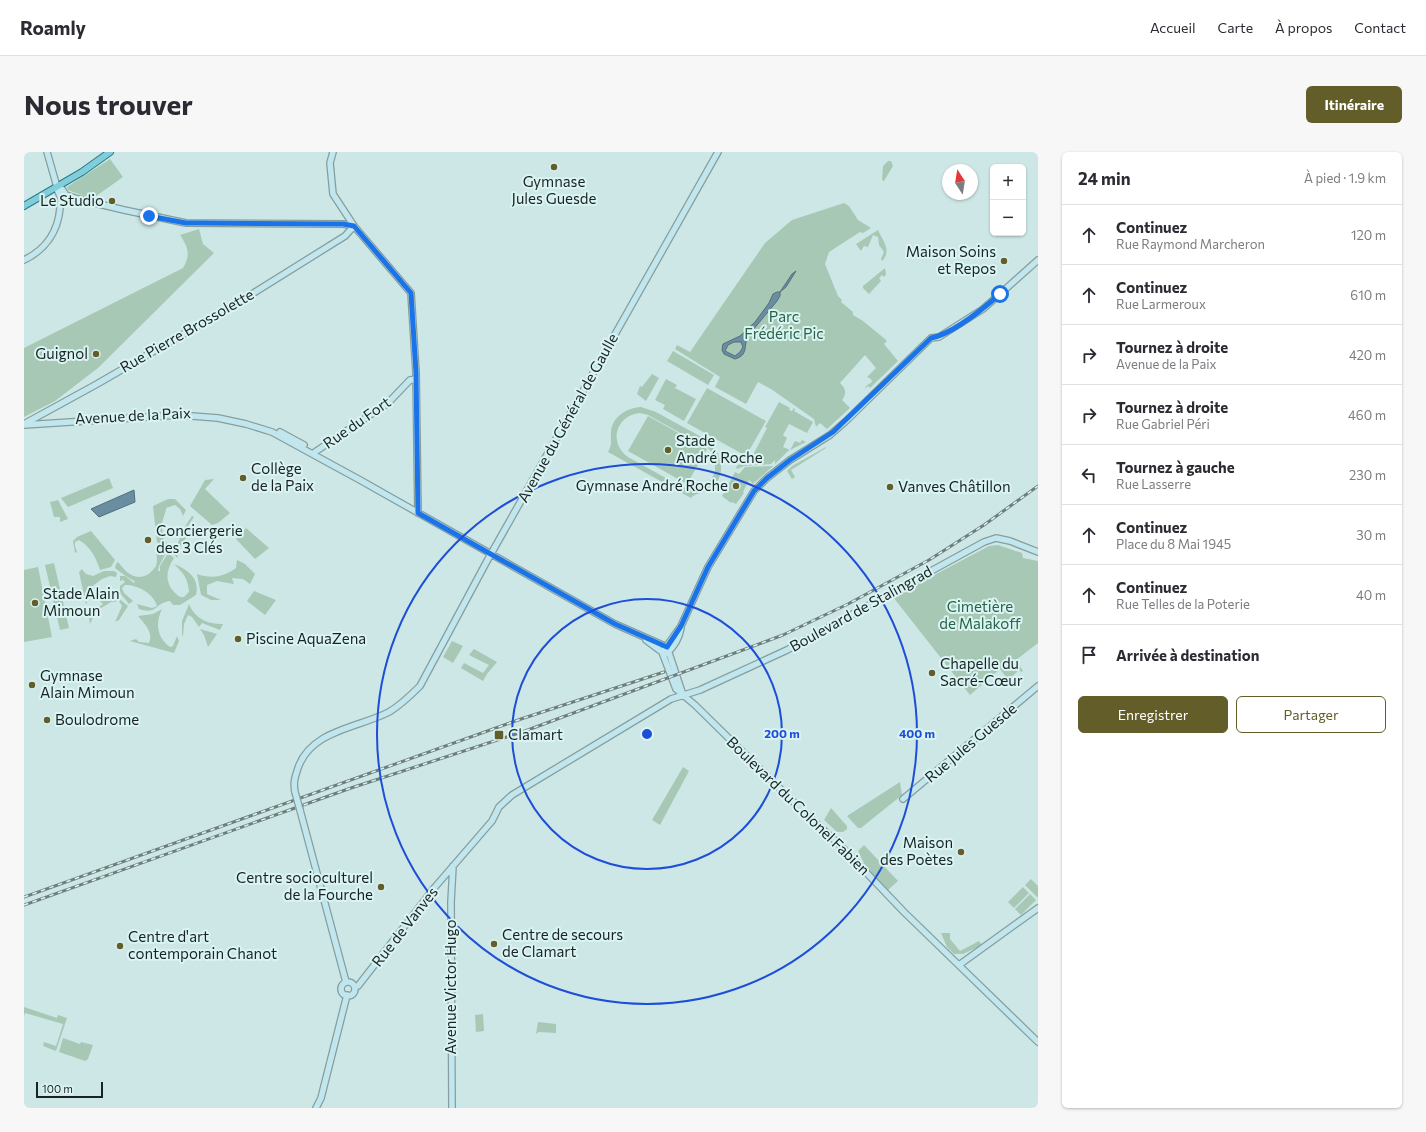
<!DOCTYPE html>
<html lang="fr">
<meta charset="utf-8">
<style>
body{margin:0;font-family:Commissioner,sans-serif;background:#f7f7f7;color:#2b2b33}
.controls{position:absolute;right:12px;top:12px;display:grid;overflow:hidden;border-radius:6px;box-shadow:0 1px 3px #0004}
.controls button{width:36px;height:36px;display:grid;place-items:center;padding:0;border:0;border-bottom:1px solid #e1e1e2;background:#fff;color:#2b2b33;font:20px sans-serif}
.compass{position:absolute;left:918px;top:12px;width:36px;height:36px;border-radius:50%;background:#fff;box-shadow:0 1px 3px #0004;rotate:348deg}
.scale{position:absolute;left:12px;bottom:10px;width:67px;box-sizing:border-box;padding-left:4px;border:2px solid #192323;border-top:0;font-size:11px;line-height:14px;white-space:nowrap;color:#192323;-webkit-text-stroke:3px #daf4f3;paint-order:stroke}
.stop{position:absolute;width:12px;height:12px;margin:-9px;border:3px solid #1a73e8;border-radius:50%;background:#fff}
.stop.end{background:#1a73e8;border-color:#fff;box-shadow:0 1px 4px #0008}
.list{margin:0;padding:0;list-style:none}
h2{display:flex;justify-content:space-between;align-items:center;height:52px;margin:0;padding:0 16px;font-size:17px}
h2 small{font-size:13px;font-weight:400;color:#7c7c81}
.list li{display:grid;grid-template-columns:26px 1fr auto;gap:12px;align-items:center;box-sizing:border-box;height:60px;padding:0 16px;border-top:1px solid #e1e1e2}
.list b{display:block;font-size:15px;white-space:nowrap}
.list p{margin:0;font-size:13px;white-space:nowrap;color:#7c7c81}
.list em{font-size:13px;font-style:normal;color:#7c7c81}
.actions{display:flex;gap:8px;padding:12px 16px}
.actions a{flex:1;padding:9px 0;border:1px solid #635d2a;border-radius:6px;text-align:center;font-size:14px;color:#635d2a}
.actions .main{background:#635d2a;color:#fff}
.icon{flex:none;width:22px;height:22px;fill:none;stroke:currentColor;stroke-width:2;stroke-linecap:round;stroke-linejoin:round}
.map{position:relative;flex:none;width:1014px;height:956px;overflow:hidden;border-radius:6px}
header{display:flex;align-items:center;gap:24px;box-sizing:border-box;height:56px;padding:0 20px;background:#fff;border-bottom:1px solid #e1e1e2}
header strong{font-size:19px}
nav{display:flex;gap:22px;margin-inline-start:auto;font-size:14px}
.intro{display:flex;align-items:center;justify-content:space-between;box-sizing:border-box;height:96px;padding:0 24px}
h1{margin:0;font-size:28px}
.button{padding:10px 18px;border-radius:6px;background:#635d2a;color:#fff;font-size:14px;font-weight:700}
main{display:flex;gap:24px;padding:0 24px}
aside{flex:1;background:#fff;border-radius:6px;box-shadow:0 1px 3px #0004}
.map>svg:first-child{display:block}
.green{fill:#a7c8b4;fill-rule:evenodd}
.water{fill:#6a8ea1;stroke:#526e7b;fill-rule:evenodd}
.lines{fill:none;stroke-linecap:round;stroke-linejoin:round}
.secondary-casing{stroke:#869e9d;stroke-width:8}
.primary-casing{stroke:#277b8a;stroke-width:8}
.secondary{stroke:#c1e6ed;stroke-width:5.5}
.primary{stroke:#82cdda;stroke-width:6}
.rail-casing{stroke:#6d7e7d;stroke-width:3}
.rail{stroke:#daf4f3;stroke-width:1.5;stroke-dasharray:4.5;stroke-linecap:butt}
.secondary-bridge-casing{stroke:#869e9d;stroke-width:8;stroke-linecap:butt}
.secondary-bridge{stroke:#c1e6ed;stroke-width:5.5}
.route{stroke:#1a73e8;stroke-width:5}
.ring{fill:none;stroke:#1d4ed8;stroke-width:2}
.poi-dot{fill:#635d2a;stroke:#daf4f3;stroke-width:1.5}
.labels{text-anchor:middle;stroke-width:4;stroke-linejoin:round;paint-order:stroke}
.poi-label{font-size:15px;fill:#192323;stroke:#daf4f3;text-anchor:start}
.park-label{font-size:15px;fill:#296345;stroke:#daf4f3}
.street-label{font-size:15px;fill:#192323;stroke:#daf4f3}
.centre{fill:#1d4ed8;stroke:#daf4f3;stroke-width:2}
.ring-label{font-size:12px;text-anchor:middle;font-weight:bold;fill:#1d4ed8;stroke:#daf4f3;stroke-width:4;stroke-linejoin:round;paint-order:stroke}
</style>
<header>
<strong>Roamly</strong>
<nav><a>Accueil</a><a>Carte</a><a>À propos</a><a>Contact</a></nav>
</header>
<div class="intro"><h1>Nous trouver</h1><a class="button">Itinéraire</a></div>
<main>
<div class="map">
<svg width="1014" height="956" viewBox="0 0 1014 956">
<rect width="100%" height="100%" fill="#cde7e6"/>
<!-- green -->
<path class="green" d="M86,7l13,18 -31,22 -24,-9 -1,-3z
M864,9h3l2,5 -9,15 -2,-1 1,-14z
M820,51l5,3 9,14 13,8 -8,5 -3,-1 -31,20 -4,12 13,32 4,4 -1,2 12,10v3l10,6 22,18 2,2 -3,3 14,17 -28,27 -2,-2 -3,3 1,-3 6,-4 -1,-3 -4,-2 9,-9 -11,-13 -25,28c6,6 7,10 2,17l8,8 -23,21 -7,-6 -4,4 -2,-8 -43,-30 -13,-7 -12,22 -31,-17 5,-10 -45,-28 2,-4 13,7 75,-109 27,-23z
M175,77l4,15 11,9 -116,115 -43,33 -31,16v-69l159,-80c8,-13 5,-21 -3,-33z
M854,78c5,11 14,21 4,31l-1,-2 3,-7 -5,-7 -1,-8 -5,-2 -5,12 -4,-1 -3,5 -5,-7z
M861,116l1,6 -2,3 -2,-2 -3,3 2,3 -12,13 -6,-6v-2z
M649,199l41,24 -6,10 -41,-24z
M628,222l7,4 -13,23 -9,-7 3,-8 2,1z
M642,227l11,6 -2,3 21,11 -12,22 -21,-12 2,-4 -10,-5z
M683,236l59,33 -20,35 -59,-33z
M755,250l11,6 -1,2 3,1 2,-3 1,1 -1,2 19,11 -6,11 -18,-9 -6,11 4,3 -4,9 7,3 5,-9 5,2 2,-3 4,2 -18,9 -13,13v-4l-4,4 -27,2 -7,3 -1,-2 2,-2 14,-5 2,-7 13,-25 -2,-1z
M617,255l15,5 51,28c15,13 21,36 3,49 -6,4 -15,4 -19,9l-83,-46c5,-9 2,-12 3,-21 2,-15 16,-23 30,-24zM616,261l8,2 61,34 4,5 2,7v11l-3,6 -5,6 -12,5 -13,-2 -54,-30c-20,-14 -12,-42 12,-44z
M624,264l59,33 -20,35 -59,-33z
M802,295v1l-35,22 4,7 -3,2 -5,-8 5,-5z
M749,314l-20,18 -4,-4 -6,12 1,1 -8,11 -4,-2 -1,1 -9,-7 13,-24 4,2 6,-7z
M85,326l4,10 -45,19 -7,-9z
M190,327l-9,10 25,24 -12,10 -6,2 -22,-19 15,-26z
M144,347h7l11,11 -3,6 -3,-7 -5,-4 -9,3c0,5 -4,12 -4,16 -1,3 2,11 2,16l4,4h7l-1,4 -6,1 -11,-7 -4,-36z
M34,348l10,19 -8,3v-5h-6l-4,-15z
M168,364l2,1 -9,13 3,5 -11,16 1,7 -8,-6 5,-2 9,-22z
M222,376l23,20 -14,11 -19,-20z
M67,379l24,29 -4,7 -11,3c-4,-12 -9,-23 -21,-30l-4,2v4l2,6 -2,1 -2,-12 4,-4z
M974,393l24,8 1,5 15,3v82l-22,17 7,11 -2,1 -2,-2 -11,10 -8,-11 -30,26 -77,-98 96,-51z
M132,394l11,5 -8,15 -1,5h2v-5l8,-13 6,5c-10,15 -9,28 6,39h4l5,-5c-1,-14 -5,-18 -15,-28 14,6 26,14 22,31l-16,10h-7l-3,-4c-16,2 -12,14 -31,8l-2,-5 15,4 5,-2c-4,-13 -19,-21 -32,-21l-3,3 2,5 9,8 -4,3 -9,-11v-7l5,-4 -2,-2 -3,1v-5h5l9,7 1,-2c-6,-2 -15,-9 -20,-13l1,-4 2,-2c8,10 16,19 29,13 3,-2 7,-6 9,-9 2,-6 0,-14 0,-20z
M213,408l8,4 10,10 -5,10 -7,-5 -11,-1 2,6 -17,-3 -10,4v9l14,6h-10l-10,-5 -4,-21c14,5 27,3 39,-6z
M30,411l15,65 -9,2 -15,-65z
M14,415l14,70 -28,5v-72z
M58,417l4,5 7,2 11,-5h10l3,2 -1,4 -6,-1 -8,3 -15,11 -2,3 2,11h-1l-7,-32z
M230,439l22,9 -11,15 -18,-14z
M92,444l12,10 -9,14 -4,2 7,-16 -3,-5 -8,1 -15,9 -6,13 -2,-14 10,-2 5,-4 -3,-3 7,-4z
M165,452c6,15 19,20 34,20l-3,6 -18,-7 -3,4 -7,-10 -4,-2 -4,9 -1,12 -1,-1v-14z
M138,457c-7,14 -5,29 8,38l3,-1 4,-10 2,5 -5,12 -44,-12 6,-2 3,3 10,1c5,-10 -5,-20 -11,-27l15,-2z
M176,477l17,5 -9,13 -4,-12z
M428,489l11,5 -10,17 -10,-6z
M450,497l23,13 -10,12 -4,7 -22,-13 3,-5 19,10 6,-8 -20,-10z
M659,615l6,4 -29,54 -8,-5z
M876,630l2,13 -41,33h-3l-11,-12z
M807,656l16,18v3l-4,3h-6l-13,-12z
M840,693l34,36 -10,9 -21,-21 -9,-18z
M1007,727l7,7v12l-13,-13z
M999,735l6,6 -15,15 -6,-6z
M1006,742l6,6 -15,15 -6,-6z
M917,781h9v6l10,12 19,-10 3,4 -19,9h-9l-7,-7z
M0,855l33,11 1,-3 9,3 -11,33 -13,-5 1,-4 12,4 7,-22 -38,-11 -1,3z
M459,862l1,17 -8,1 -1,-17z
M514,870l18,2v9l-17,-1 -3,2z
M39,886l17,6 1,-2 12,3 -5,14 -3,2 -26,-9z"/>
<!-- water -->
<path class="water" d="M772,119l-10,16 -6,5v4l-3,5 -29,35c-5,10 1,19 -13,23l-11,-5 -2,-4 1,-6 17,-8 15,-14 14,-19 4,-9 4,-2h3l12,-18zM710,190h7l2,5 -3,5 -5,4 -10,-5 3,-6z
M110,338l1,12 -36,15 -8,-8z"/>
<g class="lines">
<!-- secondary casing -->
<g class="secondary-casing">
<path id="secondary" d="M309,0l-3,11 3,31 21,32 57,67 5,79 2,141
M33,35l5,2 4,6 12,4 46,11 62,13 157,1 11,2
M0,108c21,-10 34,-28 36,-52 0,-3 1,-7 1,-9 -1,-5 -4,-7 -4,-12l-10,-35
M0,272l73,-40 147,-85 101,-63 9,-10
M0,273l155,-10 39,3 28,6 26,8 88,48 255,144 52,23 16,48
M256,280l24,13
M291,300l73,-49 22,-23 6,-1
M622,488l16,12 14,37 19,16 111,109 33,30 65,68 134,130
M640,498l17,-24 27,-59 46,-76 13,-13 23,-18 40,-25 16,-14 85,-83 8,-1 44,-28 55,-49
M643,501c8,-7 12,-14 14,-25
M271,640c-2,-9 0,-15 3,-24 13,-38 60,-40 91,-56 12,-7 22,-17 31,-26l67,-125 231,-409
M879,647l135,-113
M276,658l46,172
M935,813l79,-57
M317 837a7 7 0 1 1 14 0a7 7 0 1 1-14 0Z
M331,835l3,-1 77,-99 57,-66 7,-14 13,-12 159,-96 29,-9 87,-40 197,-108 12,-4 14,3 28,11
M292,956l5,-10 26,-103
M428,956l-1,-206 2,-36"/>
</g>
<!-- primary casing -->
<g class="primary-casing">
<path id="primary" d="M0,54l58,-34 28,-20"/>
</g>
<!-- secondary -->
<use href="#secondary" class="secondary"/>
<!-- primary -->
<use href="#primary" class="primary"/>
<!-- rail casing -->
<g class="rail-casing">
<path id="rail" d="M0,745l497,-178 143,-47
M0,753l327,-117 174,-57 258,-96 65,-31 81,-44 55,-35 54,-39"/>
</g>
<!-- rail -->
<use href="#rail" class="rail"/>
<!-- secondary-bridge casing -->
<g class="secondary-bridge-casing">
<path id="secondary-bridge" d="M271,640l5,18"/>
</g>
<!-- secondary-bridge -->
<use href="#secondary-bridge" class="secondary-bridge"/>
</g>
<g class="lines">
<!-- route -->
<path class="route" d="M125,64l37,7h12l145,1 11,2 57,67 5,79 2,141 197,111 52,23 14,-21 27,-59 46,-76 13,-13 23,-18 43,-28 98,-94c21,-4 53,-30 69,-44"/>
</g>
<!-- distance rings -->
<g class="ring">
<circle cx="623" cy="582" r="135"/>
<circle cx="623" cy="582" r="270"/>
</g>
<!-- markers -->
<g class="poi-dot">
<circle cx="530" cy="15" r="4"/>
<circle cx="88" cy="49" r="4"/>
<circle cx="980" cy="109" r="4"/>
<circle cx="72" cy="202" r="4"/>
<circle cx="644" cy="298" r="4"/>
<circle cx="219" cy="326" r="4"/>
<circle cx="712" cy="334" r="4"/>
<circle cx="866" cy="335" r="4"/>
<circle cx="124" cy="388" r="4"/>
<circle cx="11" cy="451" r="4"/>
<circle cx="214" cy="487" r="4"/>
<circle cx="908" cy="521" r="4"/>
<circle cx="8" cy="533" r="4"/>
<circle cx="23" cy="568" r="4"/>
<rect x="470" y="578" width="10" height="10" rx="2"/>
<circle cx="937" cy="700" r="4"/>
<circle cx="357" cy="735" r="4"/>
<circle cx="470" cy="792" r="4"/>
<circle cx="96" cy="794" r="4"/>
</g>
<g class="labels">
<!-- poi labels -->
<g class="poi-label">
<text x="530" y="35" text-anchor="middle">Gymnase<tspan x="530" dy="17">Jules Guesde</tspan></text>
<text x="80" y="54" text-anchor="end">Le Studio</text>
<text x="972" y="105" text-anchor="end">Maison Soins<tspan x="972" dy="17">et Repos</tspan></text>
<text x="64" y="207" text-anchor="end">Guignol</text>
<text x="652" y="294">Stade<tspan x="652" dy="17">André Roche</tspan></text>
<text x="227" y="322">Collège<tspan x="227" dy="17">de la Paix</tspan></text>
<text x="704" y="339" text-anchor="end">Gymnase André Roche</text>
<text x="874" y="340">Vanves Châtillon</text>
<text x="132" y="384">Conciergerie<tspan x="132" dy="17">des 3 Clés</tspan></text>
<text x="19" y="447">Stade Alain<tspan x="19" dy="17">Mimoun</tspan></text>
<text x="222" y="492">Piscine AquaZena</text>
<text x="916" y="517">Chapelle du<tspan x="916" dy="17">Sacré-Cœur</tspan></text>
<text x="16" y="529">Gymnase<tspan x="16" dy="17">Alain Mimoun</tspan></text>
<text x="31" y="573">Boulodrome</text>
<text x="484" y="588">Clamart</text>
<text x="929" y="696" text-anchor="end">Maison<tspan x="929" dy="17">des Poètes</tspan></text>
<text x="349" y="731" text-anchor="end">Centre socioculturel<tspan x="349" dy="17">de la Fourche</tspan></text>
<text x="478" y="788">Centre de secours<tspan x="478" dy="17">de Clamart</tspan></text>
<text x="104" y="790">Centre d'art<tspan x="104" dy="17">contemporain Chanot</tspan></text>
</g>
<!-- park labels -->
<g class="park-label">
<text x="760" y="170">Parc<tspan x="760" dy="17">Frédéric Pic</tspan></text>
<text x="956" y="460">Cimetière<tspan x="956" dy="17">de Malakoff</tspan></text>
</g>
<!-- street labels -->
<g class="street-label">
<text transform="translate(163 179) rotate(-30)" y="5">Rue Pierre Brossolette</text>
<text transform="translate(109 264) rotate(-3)" y="5">Avenue de la Paix</text>
<text transform="translate(544 266) rotate(-61)" y="5">Avenue du Général de Gaulle</text>
<text transform="translate(333 271) rotate(-35)" y="5">Rue du Fort</text>
<text transform="translate(837 457) rotate(-29)" y="5">Boulevard de Stalingrad</text>
<text transform="translate(947 591) rotate(-40)" y="5">Rue Jules Guesde</text>
<text transform="translate(774 654) rotate(44)" y="5">Boulevard du Colonel Fabien</text>
<text transform="translate(381 775) rotate(-52)" y="5">Rue de Vanves</text>
<text transform="translate(427 835) rotate(-90)" y="5">Avenue Victor Hugo</text>
</g>
</g>
<circle cx="623" cy="582" r="6" class="centre"/>
<g class="ring-label">
<text x="758" y="586">200 m</text>
<text x="893" y="586">400 m</text>
</g>
</svg>
<div class="controls">
<button>+</button>
<button>−</button>
</div>
<svg class="compass" viewBox="-18 -18 36 36"><path d="M0-13l5 13h-10z" fill="#e53935"/><path d="M0 13l5-13h-10z" fill="#7c7c81"/></svg>
<div class="scale">100 m</div>
<div class="stop" style="left:976px;top:142px"></div>
<div class="stop end" style="left:125px;top:64px"></div>
</div>
<aside>
<h2>24 min<small>À pied · 1.9 km</small></h2>
<ul class="list">
<li><svg class="icon" aria-label="ahead" viewBox="0 0 24 24"><path d="M12 20V5M6 11l6-6 6 6"/></svg><div><b>Continuez</b><p>Rue Raymond Marcheron</p></div><em>120 m</em></li>
<li><svg class="icon" aria-label="ahead" viewBox="0 0 24 24"><path d="M12 20V5M6 11l6-6 6 6"/></svg><div><b>Continuez</b><p>Rue Larmeroux</p></div><em>610 m</em></li>
<li><svg class="icon" aria-label="right" viewBox="0 0 24 24"><path d="M7 20v-9h11M14 6l5 5-5 5"/></svg><div><b>Tournez à droite</b><p>Avenue de la Paix</p></div><em>420 m</em></li>
<li><svg class="icon" aria-label="right" viewBox="0 0 24 24"><path d="M7 20v-9h11M14 6l5 5-5 5"/></svg><div><b>Tournez à droite</b><p>Rue Gabriel Péri</p></div><em>460 m</em></li>
<li><svg class="icon" aria-label="left" viewBox="0 0 24 24"><path d="M17 20v-9H6M10 6l-5 5 5 5"/></svg><div><b>Tournez à gauche</b><p>Rue Lasserre</p></div><em>230 m</em></li>
<li><svg class="icon" aria-label="ahead" viewBox="0 0 24 24"><path d="M12 20V5M6 11l6-6 6 6"/></svg><div><b>Continuez</b><p>Place du 8 Mai 1945</p></div><em>30 m</em></li>
<li><svg class="icon" aria-label="ahead" viewBox="0 0 24 24"><path d="M12 20V5M6 11l6-6 6 6"/></svg><div><b>Continuez</b><p>Rue Telles de la Poterie</p></div><em>40 m</em></li>
<li><svg class="icon" aria-label="arrive" viewBox="0 0 24 24"><path d="M6 21V4h12l-3 4 3 4H6"/></svg><div><b>Arrivée à destination</b></div></li>
</ul>
<div class="actions"><a class="main">Enregistrer</a><a>Partager</a></div>
</aside>
</main>
